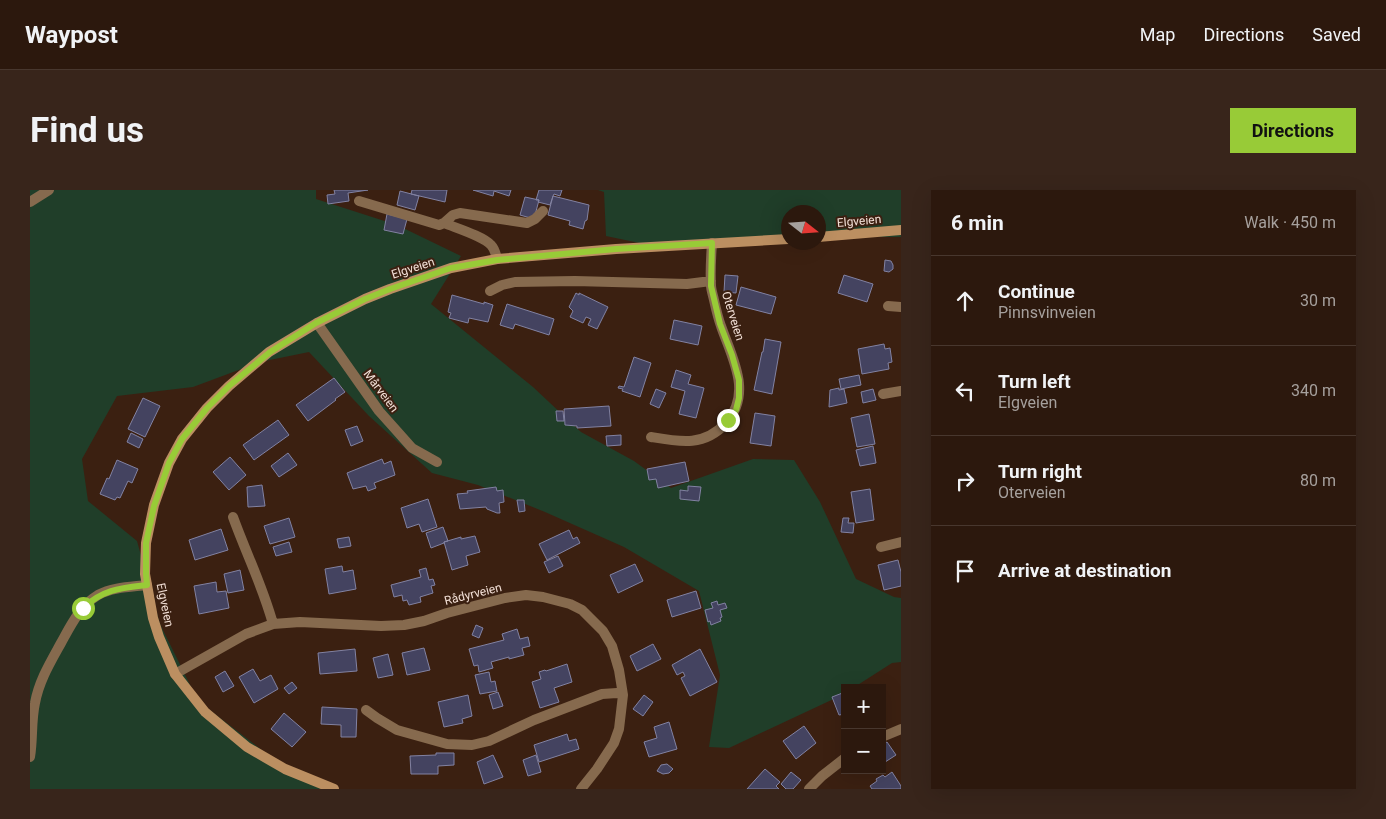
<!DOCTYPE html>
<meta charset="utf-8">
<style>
body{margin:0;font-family:Roboto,sans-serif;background:#38251b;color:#f1f3f6}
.controls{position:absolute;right:15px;bottom:15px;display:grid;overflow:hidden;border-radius:0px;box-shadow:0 5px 20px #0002}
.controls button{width:45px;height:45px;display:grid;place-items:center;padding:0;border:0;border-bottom:1px solid #48372e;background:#2c180d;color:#f1f3f6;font:25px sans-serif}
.compass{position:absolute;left:751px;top:15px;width:45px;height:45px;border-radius:50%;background:#2c180d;box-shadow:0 5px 20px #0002;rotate:107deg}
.stop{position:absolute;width:15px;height:15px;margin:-11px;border:4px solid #98cb37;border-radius:50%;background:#fff}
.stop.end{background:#98cb37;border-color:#fff;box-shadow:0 1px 5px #0008}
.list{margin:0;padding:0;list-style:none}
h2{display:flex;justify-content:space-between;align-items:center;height:65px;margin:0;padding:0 20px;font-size:21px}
h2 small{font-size:16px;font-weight:400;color:#a6a09d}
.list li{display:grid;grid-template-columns:32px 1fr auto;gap:15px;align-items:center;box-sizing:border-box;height:90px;padding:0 20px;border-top:1px solid #48372e}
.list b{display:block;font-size:19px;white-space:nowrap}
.list p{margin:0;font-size:16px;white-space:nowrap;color:#a6a09d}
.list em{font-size:16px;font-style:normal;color:#a6a09d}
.icon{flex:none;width:28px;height:28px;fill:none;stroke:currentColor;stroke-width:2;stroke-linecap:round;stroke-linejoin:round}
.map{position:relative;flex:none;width:871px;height:599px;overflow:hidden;border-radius:0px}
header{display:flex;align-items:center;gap:30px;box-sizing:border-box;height:70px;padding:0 25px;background:#2c180d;border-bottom:1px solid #48372e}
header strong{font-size:24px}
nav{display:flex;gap:28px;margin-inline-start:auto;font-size:18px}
.intro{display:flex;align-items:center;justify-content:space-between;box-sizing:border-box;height:120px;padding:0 30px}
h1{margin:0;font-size:35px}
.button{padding:12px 22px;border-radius:0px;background:#98cb37;color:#111;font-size:18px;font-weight:700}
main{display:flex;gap:30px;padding:0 30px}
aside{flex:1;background:#2c180d;border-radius:0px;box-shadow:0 5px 20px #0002}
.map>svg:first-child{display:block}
.green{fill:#203e29}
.building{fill:#444360;stroke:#8282a2}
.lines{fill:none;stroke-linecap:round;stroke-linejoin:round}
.street{stroke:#866a4e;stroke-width:10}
.secondary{stroke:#bc8f61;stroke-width:10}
.route{stroke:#98cb37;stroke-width:6}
.labels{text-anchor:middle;stroke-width:4;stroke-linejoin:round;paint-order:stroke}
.street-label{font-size:12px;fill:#f2dfd6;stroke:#3b2011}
</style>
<header>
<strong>Waypost</strong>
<nav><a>Map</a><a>Directions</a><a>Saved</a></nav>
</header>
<div class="intro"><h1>Find us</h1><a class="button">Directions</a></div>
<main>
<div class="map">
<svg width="871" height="599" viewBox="0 0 871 599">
<rect width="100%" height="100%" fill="#3b2011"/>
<!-- green -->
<path class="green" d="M0,0h286v9l81,26 64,31 -30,48 102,83 48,45 53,29 37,27 82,-29 41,1 26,42 36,77 38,18 7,1v64l-9,1 -39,25h-8v5l-5,3 -111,52 -20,-1 11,-72 -21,-84 -75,-44 -79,-35 -67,-27 -46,-12 -63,-57 -60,-64 -49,10 -67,25 -76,9 -35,63 6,42 49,40 23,83 38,77 69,53 60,35h-297z
M568,0h303v47h-60l-22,2 -1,-27h-30v30l-115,8 -67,-14 -2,-44z"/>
<!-- building -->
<path class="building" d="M304,0h34l-20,3 1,8 -21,3 -1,-9 8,-1z
M382,0h35l-2,12 -34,-8z
M443,0h38l-2,6 -15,-5 -1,5z
M509,0h23l-2,6 -6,-2 -1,2 -3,9 -12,-3 1,-2h-3z
M370,1l19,5 -4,14 -18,-5z
M523,6l36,9 -2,15 -2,1 -2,8 -14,-4 1,-4 -22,-6z
M495,7l14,3 -5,19 -14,-4z
M357,24l20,5 -4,15 -19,-4z
M855,70l6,1 2,4v4l-4,3 -5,-1z
M695,85l13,1 -2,17 -12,-1z
M814,85l29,9 -6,18 -29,-9z
M711,97l35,10 -5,17 -35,-9z
M546,103l3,2v-2l29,14 -11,22 -9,-4 3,-6 -5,-2 -3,6 -13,-6 3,-6 -4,-4z
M422,105l32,9v-2l9,3 -5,17 -19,-4 -1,5 -19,-5 2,-5 -3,-1z
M477,114l47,15 -5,16 -34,-11 -2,5 -13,-4z
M644,130l28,6 -4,19 -28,-6z
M735,149l16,3 -9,52 -18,-4 8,-38h1z
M854,154l1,5 5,-1 2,14 -4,1 1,6 -27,5 -4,-25z
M604,167l17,6 -11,34 -18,-6 1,-2 -5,-1 1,-2 5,1z
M646,180l15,5 -3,9 16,4 -8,30 -17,-4 6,-23 -14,-4z
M829,185l2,10 -20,4 -2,-10z
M304,188l11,14 -10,7 1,1 -28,21 -12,-16z
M809,198v2l5,-1 3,14 -18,4 1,-17z
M626,199l10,4 -7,15 -9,-4z
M843,199l3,11 -13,3 -2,-11z
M113,208l17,8 -15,31 -17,-8z
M579,216l2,20 -34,2v-2l-12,-1 -1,-16z
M526,221h7l1,10h-7z
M725,223l20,3 -4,30 -21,-3z
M839,224l6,30 -18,3 -6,-29z
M248,230l11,15 -35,25 -11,-15z
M327,236l6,15 -12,5 -6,-16z
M101,243l12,6 -4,9 -12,-6z
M591,245v10l-14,1 -1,-10z
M843,256l3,17 -16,3 -4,-16z
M258,263l9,12 -18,12 -8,-11z
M200,267l16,18 -17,15 -16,-18z
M352,269l2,5 7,-3 4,14 -21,8 2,5 -8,3 -2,-5 -13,3 -6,-16z
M87,270l21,9 -6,14 -4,-2 -8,17 -3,-1 -2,3 -15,-6 7,-16 2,1z
M655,272l4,19 -31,7 -2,-9 -7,1 -2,-11z
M232,295l3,21 -17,1 -1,-20z
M658,296l13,1 -2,14 -19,-2v-9l8,1z
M466,297l1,4 6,-1 1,12 -5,1 1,10h-3l-10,-4 -1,-2 -26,2 -3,-15 11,-1 -1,-2z
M840,299l4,31 -18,3 -5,-31z
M398,309l9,28 -15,5 -3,-8 -12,4 -6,-20z
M487,310h7l1,11 -6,1z
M259,328l6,19 -25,7 -6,-18z
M813,328h6l-1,5h6l-1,10 -12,-1z
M413,337l5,14 -4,1v1l-13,5 -5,-15z
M191,339l7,21 -33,10 -6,-20z
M539,340l4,9 4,-2 3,6 -33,17 -8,-16z
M445,346l5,16 -14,4 2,9 -16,5 -8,-28 17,-5v2z
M319,347l2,9 -12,2 -2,-9z
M259,352l3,10 -16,4 -3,-9z
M528,366l5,10 -14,7 -5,-11z
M868,370l3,12v14l-17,4 -6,-25z
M605,374l8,17 -25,12 -8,-18z
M312,376l1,6 10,-2 3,19 -27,5 -4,-25z
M396,378l3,12 4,-1 2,6 -4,1 2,7 -13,4 1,5 -12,3 -2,-5 -4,1 -1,-6 -8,2 -3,-12 30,-8 -2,-7z
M210,380l4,20 -16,3 -4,-19z
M186,392l1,10 9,-1 3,17 -30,6 -5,-28z
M666,401l5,17 -29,9 -5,-17z
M687,411l1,4 7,-2 2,5 -7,2 2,7 -2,1 1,3 -10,4 -1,-4 -2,1 -3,-12 8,-2 -2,-5z
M446,435l7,3 -4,10 -7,-3z
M487,439l3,10 8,-2 2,9 -8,2 2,7 -15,4v-2l-18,5 2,6 -14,4 -1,-7 -4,1 -5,-17 35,-9 -2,-6z
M623,454l8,15 -24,12 -7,-15z
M394,458l6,22 -23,5 -5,-22z
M325,459l2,22 -37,3 -2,-21z
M670,459l17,33 -27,14 -9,-18 4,-2 -2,-4 -6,3 -5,-10z
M358,464l5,21 -15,3 -5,-20z
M537,474l5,18 -18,6 5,14 -19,6 -8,-26 9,-3 -2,-7 6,-2 1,1z
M223,479l7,12 11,-6 7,14 -24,14 -15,-26z
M195,481l9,15 -11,6 -8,-15z
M459,482l2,10 4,-1 2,10 -17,3 -5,-19z
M262,492l5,6 -8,6 -5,-6z
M468,502l5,14 -10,3 -4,-14z
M815,502v22l-6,1 -7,-18z
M438,505l4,21 -10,3 1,4 -19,4 -6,-25z
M614,505l9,7 -10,14 -10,-7z
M292,517l35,2 -1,28h-15v-12l-20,-1z
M254,523l22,19 -14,15 -21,-18z
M639,532l8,27 -28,8 -5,-15 13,-4 -3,-11z
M774,536l12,17 -20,16 -13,-18z
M537,544l2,7 7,-2 3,10 -40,13 -5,-17z
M857,552l9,13 -14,9v-19z
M406,563h18v12l-16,1v8h-27l-1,-18 26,-1z
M463,565l10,22 -19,7 -7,-22z
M506,565l5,17 -13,4 -5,-16z
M637,574l6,5 -4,4 -6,1 -6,-3 4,-6z
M735,579l15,13 -4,4 3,3h-32z
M761,582l10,8 -8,9h-7l-5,-5z
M862,582l9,14v3h-29l-2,-3 7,-5 -1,-2 7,-4 2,2z"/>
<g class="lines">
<!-- street -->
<path class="street" d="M329,11l80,24 5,-2c12,5 39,13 47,22 4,4 5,9 6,14
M0,12l19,-12
M414,33l9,-8 7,-2 67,10 8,-4 8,-8
M460,101l12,-6 13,-3 60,-1 112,3 24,-3
M858,116l13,1
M287,133l62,88 17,19 16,18 25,14
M853,204l18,-3
M621,247c29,5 53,10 75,-14 27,-30 6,-65 -5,-97 -3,-8 -5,-17 -7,-26 -1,-5 -3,-10 -3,-15 -1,-14 0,-28 1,-42
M203,327c13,36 30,70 40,107
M851,357l20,-5
M145,484l71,-40 27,-10 27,-2 81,4 23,-1 20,-4 23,-8 58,-15 21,-3 17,2 27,7 12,6 21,21 9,15 7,24 4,25 -4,34 -5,14 -17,26 -16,20
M336,520l11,8 20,12 50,14 25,1 17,-4 45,-21 68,-26 15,-1 6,2
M852,547l19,-8
M0,567c3,-18 1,-36 5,-54 4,-22 15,-40 26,-60 10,-18 19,-37 37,-48 15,-8 33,-8 49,-10
M779,599l13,-13 23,-18"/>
<!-- secondary -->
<path class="secondary" d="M788,47l83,-7
M304,599l-49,-20 -38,-22 -42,-35 -30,-38 -16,-37 -6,-19 -8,-44 1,-31 8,-38 15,-42 13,-24 25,-31 22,-22 40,-34 48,-29 48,-24 25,-10 61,-21 46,-9 119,-10 172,-10"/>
</g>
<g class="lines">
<!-- route -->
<path class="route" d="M53,418c20,-19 38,-20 64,-23l-1,-11v-31l8,-37 15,-43 13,-24 25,-31 22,-22 41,-34 46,-29 49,-24 25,-10 61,-21 46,-8 119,-11 96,-6 -1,43 9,38 12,31 7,25v18l-3,12 -8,10"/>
</g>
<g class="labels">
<!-- street labels -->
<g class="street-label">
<text transform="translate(829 31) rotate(-5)" y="4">Elgveien</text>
<text transform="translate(383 78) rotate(-18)" y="4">Elgveien</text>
<text transform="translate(703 126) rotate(73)" y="4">Oterveien</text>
<text transform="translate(351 201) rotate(53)" y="4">Mårveien</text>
<text transform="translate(443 404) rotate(-14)" y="4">Rådyrveien</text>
<text transform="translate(135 415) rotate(78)" y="4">Elgveien</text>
</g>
</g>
</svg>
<div class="controls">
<button>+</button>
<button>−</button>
</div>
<svg class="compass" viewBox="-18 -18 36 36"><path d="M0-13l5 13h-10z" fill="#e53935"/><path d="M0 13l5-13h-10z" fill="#a6a09d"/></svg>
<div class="stop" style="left:53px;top:418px"></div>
<div class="stop end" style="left:698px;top:230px"></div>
</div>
<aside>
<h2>6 min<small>Walk · 450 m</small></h2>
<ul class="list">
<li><svg class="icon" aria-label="ahead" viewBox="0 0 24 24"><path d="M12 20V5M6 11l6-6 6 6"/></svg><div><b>Continue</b><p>Pinnsvinveien</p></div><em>30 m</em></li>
<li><svg class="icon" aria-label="left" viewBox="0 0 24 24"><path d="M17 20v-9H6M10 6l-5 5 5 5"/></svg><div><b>Turn left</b><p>Elgveien</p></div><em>340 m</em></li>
<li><svg class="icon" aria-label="right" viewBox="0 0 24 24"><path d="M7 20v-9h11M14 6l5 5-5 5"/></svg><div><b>Turn right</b><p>Oterveien</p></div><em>80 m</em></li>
<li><svg class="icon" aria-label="arrive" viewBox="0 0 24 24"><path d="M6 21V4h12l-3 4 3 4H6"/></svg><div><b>Arrive at destination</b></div></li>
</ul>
</aside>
</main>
